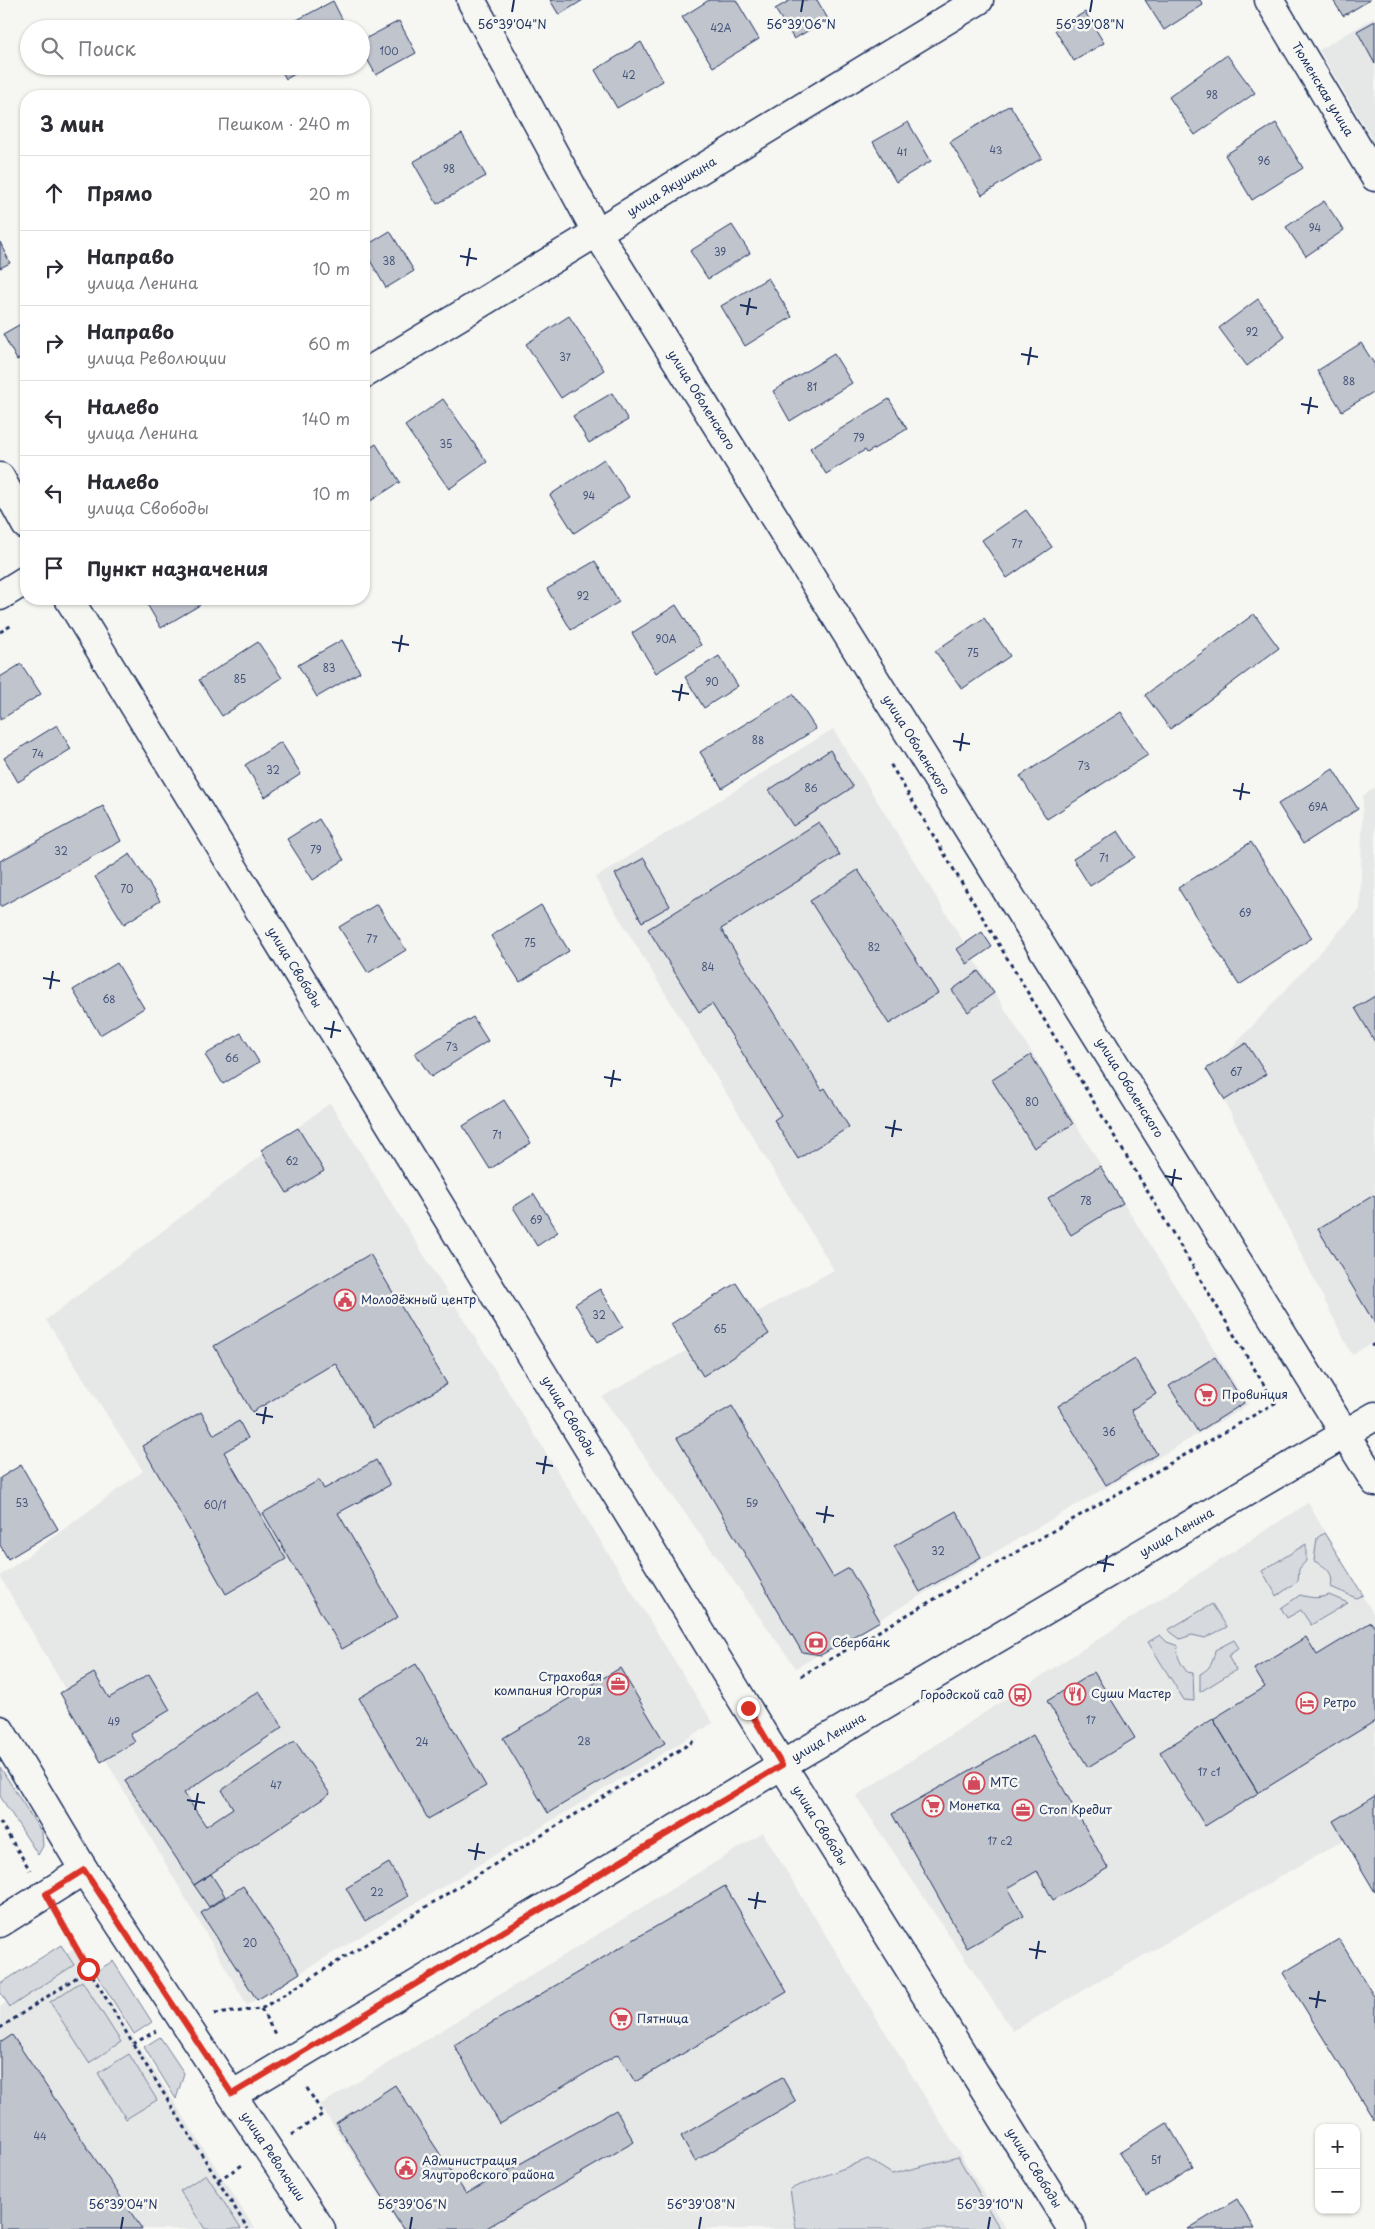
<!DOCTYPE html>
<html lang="ru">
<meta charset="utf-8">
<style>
body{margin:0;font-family:"Playpen Sans",sans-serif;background:#f2f2f3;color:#2b2b33}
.controls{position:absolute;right:15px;bottom:15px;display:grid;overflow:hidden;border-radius:10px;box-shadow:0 1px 4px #0004}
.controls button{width:45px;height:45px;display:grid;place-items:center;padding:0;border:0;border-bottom:1px solid #e1e1e2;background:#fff;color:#2b2b33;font:25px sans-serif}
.stop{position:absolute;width:15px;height:15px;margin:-11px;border:4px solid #d93025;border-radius:50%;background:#fff}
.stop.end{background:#d93025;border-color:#fff;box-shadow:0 1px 5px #0008}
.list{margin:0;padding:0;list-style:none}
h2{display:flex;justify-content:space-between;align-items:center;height:65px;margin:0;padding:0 20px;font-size:21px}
h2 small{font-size:16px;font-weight:400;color:#7c7c81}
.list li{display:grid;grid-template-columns:32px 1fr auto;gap:15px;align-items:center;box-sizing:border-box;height:75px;padding:0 20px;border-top:1px solid #e1e1e2}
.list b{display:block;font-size:19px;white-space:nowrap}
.list p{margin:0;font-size:16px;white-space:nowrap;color:#7c7c81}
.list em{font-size:16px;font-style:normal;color:#7c7c81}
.icon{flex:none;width:28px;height:28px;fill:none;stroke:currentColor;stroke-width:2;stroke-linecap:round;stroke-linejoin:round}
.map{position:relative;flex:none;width:1375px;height:2229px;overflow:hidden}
.search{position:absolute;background:#fff;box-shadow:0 1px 4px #0004;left:20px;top:20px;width:350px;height:55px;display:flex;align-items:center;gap:12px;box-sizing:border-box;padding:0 18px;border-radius:28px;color:#7c7c81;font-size:19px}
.panel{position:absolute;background:#fff;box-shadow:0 1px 4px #0004;left:20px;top:90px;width:350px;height:515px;border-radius:20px}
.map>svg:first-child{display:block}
.built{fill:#e6e7e7}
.green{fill:#d6d9dd;stroke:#78849e}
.building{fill:#c0c4cd;stroke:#1b2f5e}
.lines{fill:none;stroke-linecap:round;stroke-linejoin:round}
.minor-casing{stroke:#1b2f5e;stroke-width:31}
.major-casing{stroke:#1b2f5e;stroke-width:31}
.path{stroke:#1b2f5e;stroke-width:3;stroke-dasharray:4 4;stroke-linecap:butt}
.minor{stroke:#f6f6f2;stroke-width:28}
.major{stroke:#f6f6f2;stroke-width:28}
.route{stroke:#d93025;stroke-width:6}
.ticks{fill:none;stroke:#1b2f5e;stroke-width:2}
.labels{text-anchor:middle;stroke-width:5;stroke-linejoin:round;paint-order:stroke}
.number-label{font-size:10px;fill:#44547a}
.street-label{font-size:12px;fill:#1b2f5e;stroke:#f6f6f2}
.poi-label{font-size:12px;fill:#1b2f5e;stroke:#f6f6f2;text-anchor:start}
.ticks-label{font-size:12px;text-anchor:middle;fill:#1b2f5e;stroke:#f6f6f2;stroke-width:5;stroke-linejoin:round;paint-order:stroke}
</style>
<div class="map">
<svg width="1375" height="2229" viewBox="0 0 1375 2229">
<rect width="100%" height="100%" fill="#f6f6f2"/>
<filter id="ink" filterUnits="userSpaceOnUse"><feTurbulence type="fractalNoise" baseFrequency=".02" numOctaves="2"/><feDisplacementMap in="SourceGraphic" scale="10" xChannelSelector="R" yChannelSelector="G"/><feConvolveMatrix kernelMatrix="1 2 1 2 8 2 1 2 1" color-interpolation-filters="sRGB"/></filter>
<g filter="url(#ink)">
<!-- built -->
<path class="built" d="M1375,17v127l-56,-94z
M833,729l415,676 -452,263 -194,-271 232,-127 -239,-392z
M1375,787v554l-23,14 -142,-283 150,-163 3,-113z
M330,1103l383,620 -466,282 -247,-429 143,-105 -97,-151z
M1308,1503l67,114v205l-362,209 -157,-235z
M763,1833l243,396h-604l-82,-124z
M76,1947l179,282h-255v-222z"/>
<!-- green -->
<path class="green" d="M1324,1533l39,62 -7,3 -25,-11c3,-14 -4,-20 -17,-26l3,-23z
M1306,1544v17l-7,8 -1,12 -21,15 -15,-25z
M1300,1595c11,3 18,4 29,0l19,8 -37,22 -10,-15 -14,8 -6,-10z
M1212,1604l15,23 -22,11 -13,-3 -12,4 -12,-9z
M1160,1635l7,7 11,4c-2,11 3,17 9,26l6,1 1,28 -10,-1 -36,-58z
M1234,1640l5,8 -11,8 8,14 -36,22v-18c11,-6 13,-12 15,-24z
M0,1767l42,66 1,13 -5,9 -38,-59z
M61,1945l13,20 -64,42 -10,-15v-8z
M113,1961l39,61 -18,12 -39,-62z
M82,1981l39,61 -32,21 -39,-61z
M160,2037l24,36 -8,26 -32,-52z
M129,2054l28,46 -31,19 -28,-46z
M958,2157l42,72h-204l-6,-40 78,-30 24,15z
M206,2174l35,55h-36l-25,-38z"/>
<!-- building -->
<path class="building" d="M550,0h33l-24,15z
M709,0h27l23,39 -46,28 -31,-50z
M791,0h26l11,19 -34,20 -19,-30z
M1145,0h55l3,5 -39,25z
M1333,0h37l-27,16z
M333,1l14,28h-67z
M1085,12l19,31 -30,18 -19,-31z
M399,21l17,32 -40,22 -15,-27v-7z
M1375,21v43l-18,-33z
M641,42l22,39 -46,27 -22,-38z
M1227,55l28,38 -60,42 -26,-38z
M279,66h30l-23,13z
M1010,105l32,53 -60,37 -32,-53z
M908,122l23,39 -35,21 -23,-40z
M1276,123l27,45 -51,32 -27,-45z
M462,134l24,42 -49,28 -24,-42z
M1324,201l20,29 -38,26 -20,-29z
M732,225l18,28 -42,26 -18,-28z
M390,231l24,40 -28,17 -22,-38v-3z
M0,242l10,21 -10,5z
M768,278l24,39 -47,29 -24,-40z
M1258,299l27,38 -38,29 -28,-38z
M569,316l35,54 -43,28 -35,-54z
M26,321v34l-9,5 -14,-26z
M1361,343l14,22v26l-33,20 -25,-40z
M834,354l18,29 -62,38 -17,-30z
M612,393l16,27 -39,23 -16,-27z
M443,399l44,63 -38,27 -44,-63z
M889,399l18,30 -40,24 -2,-3 -39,24 -16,-26z
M376,444l24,38 -36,23v-53z
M604,459l25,38 -55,36 -24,-38z
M1026,510l26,37 -45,31 -25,-38z
M595,561l24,41 -48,28 -24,-41z
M144,599h53l3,6 -39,23z
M676,605l25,40 -45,28 -24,-40z
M1254,614l25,34 -109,81 -25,-34z
M984,618l26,38 -48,33 -27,-38z
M342,640l18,32 -43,25 -19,-32z
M258,642l24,36 -60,38 -23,-36z
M719,656l19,30 -34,22 -19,-31z
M21,664l20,30 -41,26v-43z
M793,694l23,35 -94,59 -22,-36z
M1121,712l27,43 -101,64 -27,-43z
M57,725l14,24 -53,33 -14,-24z
M281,742l20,32 -36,23 -20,-32z
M830,750l23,37 -60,39 -24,-36z
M1333,769l25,40 -55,35 -25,-40z
M103,806l18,35 -121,66v-46z
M319,819l25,41 -31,20 -26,-41z
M819,822l21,33 -119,74 101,161 3,-2 24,39 -51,32 -24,-39 7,-5 -69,-111 -13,8 -51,-83z
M1118,831l17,26 -45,29 -17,-27z
M1251,842l61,96 -73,47 -61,-97z
M130,854l30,47 -36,23 -29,-47z
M644,858l26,48 -28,16 -27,-48z
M858,870l80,123 -49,31 -79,-123z
M377,904l29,46 -38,23 -29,-46z
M541,905l28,46 -49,31 -29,-46z
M982,932l10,15 -25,17 -10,-15z
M117,963l27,45 -44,27 -27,-45z
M978,971l16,22 -26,19 -16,-22z
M1375,996v46l-20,-34z
M473,1017l15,24 -57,36 -16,-24z
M241,1033l18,29 -36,22 -18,-29z
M1246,1043l20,31 -41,26 -19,-31z
M1031,1055l42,69 -39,24 -42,-68z
M504,1100l27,43 -41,26 -27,-43z
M298,1128l26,43 -37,22 -26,-43z
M1100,1166l23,37 -52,32 -23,-37z
M534,1194l24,38 -21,14 -24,-39z
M1374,1195l1,2v127l-57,-95z
M370,1254l77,130 -74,44 -38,-65 -83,49 -38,-66z
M736,1283l33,51 -66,42 -32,-52z
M600,1289l23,38 -25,15 -23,-38z
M1215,1357l29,46 -46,29 -29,-46z
M1135,1359l21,35 -25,16 26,44 -51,31 -48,-79z
M732,1406l101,171 16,-9 31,53 -59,34 -19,-3 -125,-214z
M201,1412l13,23 25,-14 9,17 -24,14 62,107 -60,35 -84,-148z
M376,1460l14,25 -52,28 60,104 -56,32 -79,-136 56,-33 5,9z
M21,1465l37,64 -50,30 -8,-14v-67z
M956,1511l25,46 -61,35 -26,-46z
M1371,1622l4,6v93l-117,72 -45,-74 52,-32 -11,-18 52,-32 11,18z
M416,1664l70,122 -58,33 -69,-121z
M620,1668l45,75 -117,70 -45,-75z
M1094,1672l41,66 -47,29 -41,-66z
M94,1673l15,25 40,-24 21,36 -40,24 5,8 -34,20 -41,-69z
M259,1691l24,36 -99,66 22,33 27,-18 -11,-18 73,-49 35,53 -136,91 -69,-104z
M1213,1719l45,74 -53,33 -45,-74z
M1033,1735l75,133 -55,32 -16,-29 -29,17 16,28 -57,32 -75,-134z
M1375,1796v96l-42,-71z
M389,1863l19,33 -43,25 -19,-33z
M211,1874l14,22 -16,11 -15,-22z
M243,1886l57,87 -43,27 -56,-87z
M725,1886l62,106 -152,90 -17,-28 -118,70 -46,-79z
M1339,1939l36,59 -1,122 -91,-147z
M12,2035l130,194h-142v-186z
M782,2077l14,25 -101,59 -14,-25z
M395,2085l71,109 150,-84 18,32 -149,87h-82l-67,-106z
M1167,2123l26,44 -47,29 -27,-43z
M1237,2199l18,30h-67z"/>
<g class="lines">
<!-- minor casing -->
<g class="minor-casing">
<g id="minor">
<path id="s1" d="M471,0l125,231 779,1251"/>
<path id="s2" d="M1269,0l106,177"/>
<path id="s3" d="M364,374l615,-374"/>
<path d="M0,477l26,48"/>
<path d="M0,596l26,-16"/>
<path id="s4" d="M69,599l713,1166 290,464"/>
<path d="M0,1923l84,-53"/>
<path id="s5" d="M232,2095l89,134"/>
</g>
</g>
<!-- major casing -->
<g class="major-casing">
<g id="major">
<path id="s6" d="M0,1730l84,140 148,225 550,-330 593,-349"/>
</g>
</g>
<!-- path -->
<path class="path" d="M0,632l12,-7
M1371,1346l4,-2
M801,1676l474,-273 -386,-641
M0,1822l30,48
M60,1920l73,124 115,185
M261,2009l14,25
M214,2014l47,-5 436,-270
M0,2028l89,-59
M133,2044l23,-13
M292,2135l31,-21 -18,-29
M218,2180l26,-16"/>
<!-- minor -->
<use href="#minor" class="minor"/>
<!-- major -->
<use href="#major" class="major"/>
</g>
</g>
<g class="lines" filter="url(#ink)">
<!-- route -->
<path class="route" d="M88,1969l-42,-75 38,-24 148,224 550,-329 -34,-57"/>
</g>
<!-- ticks -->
<path class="ticks" d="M512,12l2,-12M801,12l2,-12M1090,12l2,-12M460,256l17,3M467,266l3,-18M740,305l17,3M747,315l3,-17M1021,354l17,3M1028,365l3,-18M1301,404l17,3M1308,414l3,-17M392,642l17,3M399,652l3,-17M672,691l17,3M679,701l3,-17M953,741l17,3M960,751l3,-18M1233,790l17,3M1240,800l3,-17M43,978l17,3M50,989l3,-18M324,1028l17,3M331,1038l3,-17M604,1077l17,3M611,1087l3,-17M885,1127l17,3M892,1137l3,-17M1165,1176l17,3M1172,1186l3,-17M256,1414l17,3M263,1424l3,-17M536,1463l17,3M543,1474l3,-18M816,1513l18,3M824,1523l3,-17M1097,1562l17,3M1104,1572l3,-17M187,1800l18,3M195,1810l3,-17M468,1850l17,3M475,1860l3,-17M748,1899l18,3M755,1909l3,-17M1029,1949l17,3M1036,1959l3,-18M1309,1998l17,3M1316,2008l3,-17M121,2229l2,-12M410,2229l2,-12M699,2229l2,-12M988,2229l2,-12"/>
<!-- icons -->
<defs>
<g id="civic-ring" transform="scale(1.125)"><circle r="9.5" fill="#f6f6f2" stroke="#d1495b" stroke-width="1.5"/><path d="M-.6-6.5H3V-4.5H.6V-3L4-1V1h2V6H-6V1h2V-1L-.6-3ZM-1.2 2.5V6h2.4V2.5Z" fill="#d1495b"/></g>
<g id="supermarket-ring" transform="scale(1.125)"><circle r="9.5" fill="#f6f6f2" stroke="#d1495b" stroke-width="1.5"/><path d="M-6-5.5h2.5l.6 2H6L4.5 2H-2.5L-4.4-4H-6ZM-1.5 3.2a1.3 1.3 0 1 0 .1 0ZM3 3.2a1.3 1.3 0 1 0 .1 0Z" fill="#d1495b"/></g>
<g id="bank-ring" transform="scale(1.125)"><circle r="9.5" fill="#f6f6f2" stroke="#d1495b" stroke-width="1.5"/><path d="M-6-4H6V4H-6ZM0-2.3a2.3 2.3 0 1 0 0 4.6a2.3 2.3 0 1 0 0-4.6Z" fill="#d1495b"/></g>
<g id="office-ring" transform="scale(1.125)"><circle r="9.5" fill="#f6f6f2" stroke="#d1495b" stroke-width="1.5"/><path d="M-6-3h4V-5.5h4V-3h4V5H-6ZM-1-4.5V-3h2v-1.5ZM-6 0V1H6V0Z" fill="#d1495b"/></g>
<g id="restaurant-ring" transform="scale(1.125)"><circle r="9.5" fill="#f6f6f2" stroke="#d1495b" stroke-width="1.5"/><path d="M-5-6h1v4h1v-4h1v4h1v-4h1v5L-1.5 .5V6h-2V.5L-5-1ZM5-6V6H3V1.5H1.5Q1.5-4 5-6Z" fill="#d1495b"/></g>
<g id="bus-ring" transform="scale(1.125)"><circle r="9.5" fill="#f6f6f2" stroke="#d1495b" stroke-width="1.5"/><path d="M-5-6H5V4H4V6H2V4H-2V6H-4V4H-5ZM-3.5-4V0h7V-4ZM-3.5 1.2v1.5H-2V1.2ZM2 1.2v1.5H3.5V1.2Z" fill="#d1495b"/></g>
<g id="hotel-ring" transform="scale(1.125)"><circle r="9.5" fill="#f6f6f2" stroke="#d1495b" stroke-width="1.5"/><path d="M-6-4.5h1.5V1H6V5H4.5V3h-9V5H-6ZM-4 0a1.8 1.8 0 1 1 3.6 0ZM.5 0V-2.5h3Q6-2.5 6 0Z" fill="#d1495b"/></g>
<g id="shop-ring" transform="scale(1.125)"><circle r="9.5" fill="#f6f6f2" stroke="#d1495b" stroke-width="1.5"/><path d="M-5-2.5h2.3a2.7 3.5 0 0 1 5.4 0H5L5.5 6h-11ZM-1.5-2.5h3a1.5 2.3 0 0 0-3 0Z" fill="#d1495b"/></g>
</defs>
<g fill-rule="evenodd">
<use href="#civic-ring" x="345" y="1300"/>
<use href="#supermarket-ring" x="1206" y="1395"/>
<use href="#bank-ring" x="816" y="1643"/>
<use href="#office-ring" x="618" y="1684"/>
<use href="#restaurant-ring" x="1075" y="1694"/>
<use href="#bus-ring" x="1020" y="1695"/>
<use href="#hotel-ring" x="1307" y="1703"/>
<use href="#shop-ring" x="974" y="1783"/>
<use href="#supermarket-ring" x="933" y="1806"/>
<use href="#office-ring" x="1023" y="1810"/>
<use href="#supermarket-ring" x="621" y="2019"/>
<use href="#civic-ring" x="406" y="2168"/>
</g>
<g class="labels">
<!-- number labels -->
<g class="number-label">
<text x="721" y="32">42А</text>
<text x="389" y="55">100</text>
<text x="629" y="79">42</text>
<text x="1212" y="99">98</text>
<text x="996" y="154">43</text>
<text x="902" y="156">41</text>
<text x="1264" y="165">96</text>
<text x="449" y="173">98</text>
<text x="1315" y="232">94</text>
<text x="720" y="256">39</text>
<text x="389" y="265">38</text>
<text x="1252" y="336">92</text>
<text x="565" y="361">37</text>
<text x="1349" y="385">88</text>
<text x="812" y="391">81</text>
<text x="859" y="442">79</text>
<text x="446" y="448">35</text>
<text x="589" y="500">94</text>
<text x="1017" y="548">77</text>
<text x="583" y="600">92</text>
<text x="666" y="643">90А</text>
<text x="973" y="657">75</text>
<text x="329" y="672">83</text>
<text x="240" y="683">85</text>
<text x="712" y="686">90</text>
<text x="758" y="744">88</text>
<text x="38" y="758">74</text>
<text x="1084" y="770">73</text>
<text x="273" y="774">32</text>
<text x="811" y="792">86</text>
<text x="1318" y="811">69А</text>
<text x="316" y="854">79</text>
<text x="61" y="855">32</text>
<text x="1104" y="862">71</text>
<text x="127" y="893">70</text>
<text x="1245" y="917">69</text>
<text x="372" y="943">77</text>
<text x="530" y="947">75</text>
<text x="874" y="951">82</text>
<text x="708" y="971">84</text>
<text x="109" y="1003">68</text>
<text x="452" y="1051">73</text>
<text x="232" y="1062">66</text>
<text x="1236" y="1076">67</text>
<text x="1032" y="1106">80</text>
<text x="497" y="1139">71</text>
<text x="292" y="1165">62</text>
<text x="1086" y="1205">78</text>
<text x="536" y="1224">69</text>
<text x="599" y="1319">32</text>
<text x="720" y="1333">65</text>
<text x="1109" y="1436">36</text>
<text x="22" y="1507">53</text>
<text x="752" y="1507">59</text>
<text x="215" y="1509">60/1</text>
<text x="938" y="1555">32</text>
<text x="1091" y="1724">17</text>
<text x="114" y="1726">49</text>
<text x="584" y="1745">28</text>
<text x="422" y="1746">24</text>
<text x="1209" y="1776">17 с1</text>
<text x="276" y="1789">47</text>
<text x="1000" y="1845">17 с2</text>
<text x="377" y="1896">22</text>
<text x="250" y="1947">20</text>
<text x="40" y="2140">44</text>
<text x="1156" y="2164">51</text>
</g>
<!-- street labels -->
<g class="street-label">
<text dy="4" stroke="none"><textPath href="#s2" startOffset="104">Тюменская улица</textPath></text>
<text dy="4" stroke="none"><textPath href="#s3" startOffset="360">улица Якушкина</textPath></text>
<text dy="4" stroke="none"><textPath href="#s1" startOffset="462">улица Оболенского</textPath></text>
<text dy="4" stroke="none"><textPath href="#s1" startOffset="868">улица Оболенского</textPath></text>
<text dy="4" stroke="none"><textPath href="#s4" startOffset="432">улица Свободы</textPath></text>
<text dy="4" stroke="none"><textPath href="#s1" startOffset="1272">улица Оболенского</textPath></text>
<text dy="4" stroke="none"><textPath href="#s4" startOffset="958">улица Свободы</textPath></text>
<text dy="4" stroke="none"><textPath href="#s6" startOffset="1532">улица Ленина</textPath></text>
<text dy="4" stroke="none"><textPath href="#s6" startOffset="1128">улица Ленина</textPath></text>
<text dy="4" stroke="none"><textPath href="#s4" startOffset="1438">улица Свободы</textPath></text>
<text dy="4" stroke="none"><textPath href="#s5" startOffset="74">улица Революции</textPath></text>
<text dy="4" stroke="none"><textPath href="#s4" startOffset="1842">улица Свободы</textPath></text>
</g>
<!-- poi labels -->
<g class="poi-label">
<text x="361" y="1304">Молодёжный центр</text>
<text x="1222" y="1399">Провинция</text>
<text x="832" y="1647">Сбербанк</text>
<text x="602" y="1681" text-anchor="end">Страховая<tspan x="602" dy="14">компания Югория</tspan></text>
<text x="1091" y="1698">Суши Мастер</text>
<text x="1004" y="1699" text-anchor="end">Городской сад</text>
<text x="1323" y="1707">Ретро</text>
<text x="990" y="1787">МТС</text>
<text x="949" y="1810">Монетка</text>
<text x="1039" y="1814">Стоп Кредит</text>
<text x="637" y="2023">Пятница</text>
<text x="422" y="2165">Администрация<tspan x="422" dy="14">Ялуторовского района</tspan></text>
</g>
</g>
<g class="ticks-label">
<text x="512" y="29">56°39'04"N</text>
<text x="801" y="29">56°39'06"N</text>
<text x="1090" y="29">56°39'08"N</text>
<text x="123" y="2209">56°39'04"N</text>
<text x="412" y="2209">56°39'06"N</text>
<text x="701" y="2209">56°39'08"N</text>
<text x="990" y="2209">56°39'10"N</text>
</g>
</svg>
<div class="controls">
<button>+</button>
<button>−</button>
</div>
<div class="stop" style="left:88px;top:1969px"></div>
<div class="stop end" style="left:748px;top:1708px"></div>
<div class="search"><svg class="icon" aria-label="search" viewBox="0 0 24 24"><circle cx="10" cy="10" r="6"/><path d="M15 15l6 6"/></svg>Поиск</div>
<section class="panel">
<h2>3 мин<small>Пешком · 240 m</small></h2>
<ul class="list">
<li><svg class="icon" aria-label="ahead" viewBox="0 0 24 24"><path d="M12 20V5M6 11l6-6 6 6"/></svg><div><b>Прямо</b></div><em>20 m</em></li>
<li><svg class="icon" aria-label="right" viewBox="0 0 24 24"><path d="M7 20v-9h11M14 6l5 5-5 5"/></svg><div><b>Направо</b><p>улица Ленина</p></div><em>10 m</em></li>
<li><svg class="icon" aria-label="right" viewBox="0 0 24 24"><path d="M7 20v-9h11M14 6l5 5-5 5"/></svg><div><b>Направо</b><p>улица Революции</p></div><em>60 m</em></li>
<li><svg class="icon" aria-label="left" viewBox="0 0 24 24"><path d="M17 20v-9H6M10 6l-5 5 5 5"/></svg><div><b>Налево</b><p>улица Ленина</p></div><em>140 m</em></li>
<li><svg class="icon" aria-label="left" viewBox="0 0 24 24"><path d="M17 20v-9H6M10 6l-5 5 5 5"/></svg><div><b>Налево</b><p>улица Свободы</p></div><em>10 m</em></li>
<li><svg class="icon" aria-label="arrive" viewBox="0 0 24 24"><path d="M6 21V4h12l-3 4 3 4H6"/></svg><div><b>Пункт назначения</b></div></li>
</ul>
</section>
</div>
